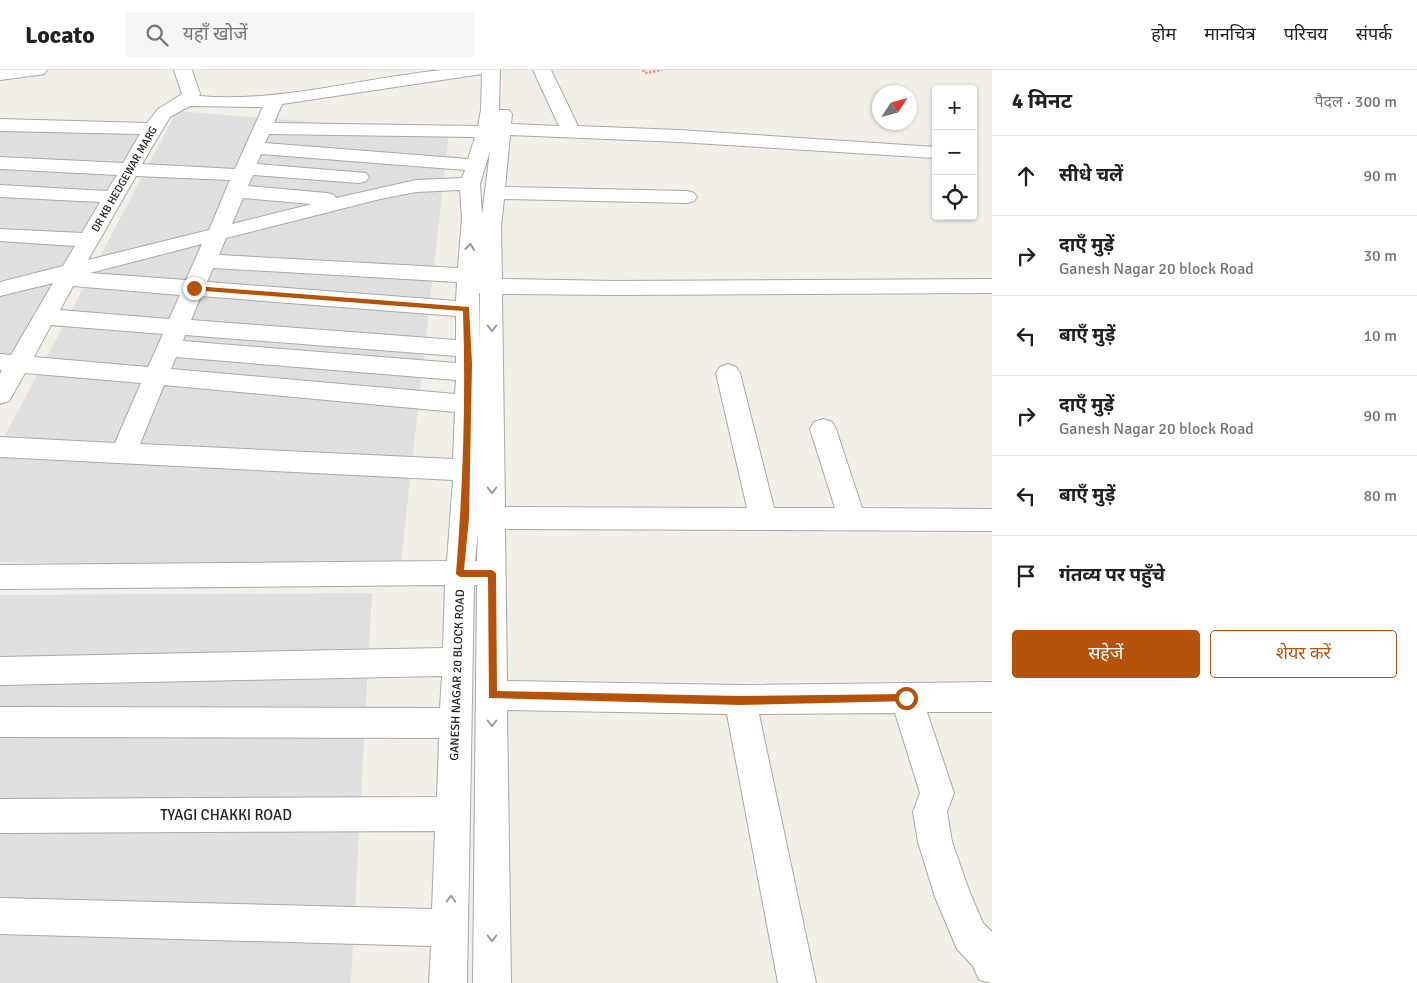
<!DOCTYPE html>
<html lang="hi">
<meta charset="utf-8">
<style>
body{margin:0;font-family:Signika,"Noto Sans Devanagari",sans-serif;background:#f6f6f6;color:#202124}
.controls{position:absolute;right:15px;top:15px;display:grid;overflow:hidden;border-radius:5px;box-shadow:0 1px 4px #0004}
.controls button{width:45px;height:45px;display:grid;place-items:center;padding:0;border:0;border-bottom:1px solid #e0e0e0;background:#fff;color:#202124;font:25px sans-serif}
.compass{position:absolute;left:872px;top:15px;width:45px;height:45px;border-radius:50%;background:#fff;box-shadow:0 1px 4px #0004;rotate:54deg}
.stop{position:absolute;width:15px;height:15px;margin:-11px;border:4px solid #b45309;border-radius:50%;background:#fff}
.stop.end{background:#b45309;border-color:#fff;box-shadow:0 1px 5px #0008}
.list{margin:0;padding:0;list-style:none}
h2{display:flex;justify-content:space-between;align-items:center;height:65px;margin:0;padding:0 20px;font-size:21px}
h2 small{font-size:16px;font-weight:400;color:#757577}
.list li{display:grid;grid-template-columns:32px 1fr auto;gap:15px;align-items:center;box-sizing:border-box;height:80px;padding:0 20px;border-top:1px solid #e0e0e0}
.list b{display:block;font-size:19px;white-space:nowrap}
.list p{margin:0;font-size:16px;white-space:nowrap;color:#757577}
.list em{font-size:16px;font-style:normal;color:#757577}
.actions{display:flex;gap:10px;padding:15px 20px}
.actions a{flex:1;padding:11px 0;border:1px solid #b45309;border-radius:5px;text-align:center;font-size:18px;color:#b45309}
.actions .main{background:#b45309;color:#fff}
.icon{flex:none;width:28px;height:28px;fill:none;stroke:currentColor;stroke-width:2;stroke-linecap:round;stroke-linejoin:round}
.map{position:relative;flex:none;width:992px;height:913px;overflow:hidden}
header{display:flex;align-items:center;gap:30px;box-sizing:border-box;height:70px;padding:0 25px;background:#fff;border-bottom:1px solid #e0e0e0}
header strong{font-size:24px}
nav{display:flex;gap:28px;margin-inline-start:auto;font-size:18px}
.search{width:350px;height:45px;background:#f6f6f6;display:flex;align-items:center;gap:12px;box-sizing:border-box;padding:0 18px;border-radius:5px;color:#757577;font-size:19px}
main{display:flex}
aside{flex:1;background:#fff}
.map>svg:first-child{display:block}
.residential{fill:#e0dfdf}
.lines{fill:none;stroke-linecap:round;stroke-linejoin:round}
.minor-casing{stroke:#a9a9a9;stroke-width:2}
.path{stroke:#fa8072;stroke-width:2.5;stroke-dasharray:2 2;stroke-linecap:butt}
.minor{fill:#fff;fill-rule:evenodd}
.oneway{stroke:#9c9c9c}
.route{fill:#b45309}
.labels{text-anchor:middle;stroke-width:4;stroke-linejoin:round;paint-order:stroke}
.far-street-label{font-size:11px;fill:#222;stroke:#fff}
.street-label{font-size:12px;fill:#222;stroke:#fff}
.near-street-label{font-size:15px;fill:#222;stroke:#fff}
</style>
<header>
<strong>Locato</strong>
<div class="search"><svg class="icon" aria-label="search" viewBox="0 0 24 24"><circle cx="10" cy="10" r="6"/><path d="M15 15l6 6"/></svg>यहाँ खोजें</div>
<nav><a>होम</a><a>मानचित्र</a><a>परिचय</a><a>संपर्क</a></nav>
</header>
<main>
<div class="map">
<svg width="992" height="913" viewBox="0 0 992 913">
<rect width="100%" height="100%" fill="#f2efe9"/>
<!-- residential -->
<path class="residential" d="M177,41l272,22 -49,437 -400,-8v-117z
M143,61l-143,261v-260z
M372,523l-21,390h-351v-388z"/>
<g class="lines">
<!-- minor casing -->
<g class="minor-casing">
<path id="minor" d="M0,0h47l-3,4 -6,1 -38,5z
M174,0h18l8,24 -1,2c81,7 162,-18 243,-26 19,0 39,0 58,0l-1,40h10l3,4 -1,10 48,2 -26,-56h18l27,56 101,4 257,17v10l-2,1 -255,-16 -169,-7 -5,52 182,4 7,2 3,4 -3,4 -7,2 -183,-4 -3,28 1,52 112,2 378,-2v14l-378,2 -112,-1 3,213 242,1 -31,-135 4,-6 8,-3 8,3 4,6 34,135h61l-25,-79 4,-7 9,-3 9,3 4,7 26,79 130,1v22l-487,-2 2,152 233,4 252,-3v30h-65l27,81 -7,19 5,30 18,51 13,30 9,9v51l-13,-3 -6,-14 -16,-17 -22,-52 -17,-55 -5,-30 7,-19 -25,-80 -136,1 57,269h-38l-51,-269 -220,-4 4,273h-38l4,-398h-3l-7,398h-38l2,-37 -431,-12v-36l432,11 3,-78 -435,2v-34l437,-2 2,-59 -439,-1v-30l440,1 2,-32 -442,9v-28l443,-9 2,-63 -445,4v-24l447,-4 6,-81 -453,-23v-20l115,6 26,-60 -116,-10 -16,28 -9,3v-30l2,-4h-2v-16l11,1 42,-72 -53,13v-14l63,-16 12,-20 -75,-5v-12l82,4 18,-31 -100,-5v-12l107,6 10,-16 -117,-6v-12l123,6 17,-29 -140,-3v-12l147,4 11,-14 24,-15zM482,4l-1,36 -3,16 -204,-3 8,-19zM190,36l73,1 -28,62 -93,-5 28,-47zM269,64l206,3 -7,22 -203,-16zM490,81l-8,64 -2,-31zM261,84l204,16 -3,8 -46,2 -80,18 -2,-3 -7,-2 -79,-7 5,-11 106,8 7,-2 3,-4 -3,-4 -109,-9zM136,106l94,4 -21,50 -121,30zM460,120l2,28 -4,50 -239,-13 7,-17 154,-39 36,-7zM243,128l69,6 -80,20zM202,174l-16,36 -96,-7zM213,198l244,14 -1,19 -249,-19zM73,216l107,9 -11,24 -109,-9zM479,223h1l-1,55zM201,226l255,20v24l-265,-20zM51,255l112,9 -15,33 -114,-10zM185,265l271,21v7l-273,-22zM176,287l280,23 -1,14 -284,-25zM164,315l291,27 -2,47 -313,-15zM478,462l-1,29h-2z"/>
</g>
<!-- path -->
<path class="path" d="M643,0l2,3 17,-3"/>
<!-- minor -->
<use href="#minor" class="minor"/>
</g>
<!-- one-way arrows -->
<defs><path id="oneway-chevron" d="M-2-3.5L2.5 0L-2 3.5" fill="none" stroke-width="1.6" stroke-linecap="round" stroke-linejoin="round" transform="scale(1.25)"/></defs>
<g class="oneway">
<use href="#oneway-chevron" transform="translate(470 177) rotate(-84)"/>
<use href="#oneway-chevron" transform="translate(492 258) rotate(90)"/>
<use href="#oneway-chevron" transform="translate(492 420) rotate(90)"/>
<use href="#oneway-chevron" transform="translate(492 653) rotate(90)"/>
<use href="#oneway-chevron" transform="translate(451 829) rotate(-89)"/>
<use href="#oneway-chevron" transform="translate(492 868) rotate(90)"/>
</g>
<!-- route -->
<path class="route" d="M194,216l275,21 3,57 -3,154 -5,52h28l4,3 1,118 243,5 166,-2 3,1v6l-169,4 -251,-7 -1,-121h-28l-4,-3c7,-88 10,-176 7,-263l-271,-21v-3z"/>
<g class="labels">
<!-- far-street labels -->
<g class="far-street-label">
<text transform="translate(124 109) rotate(-60)" y="4">DR KB HEDGEWAR MARG</text>
</g>
<!-- street labels -->
<g class="street-label">
<text transform="translate(457 605) rotate(-88)" y="4">GANESH NAGAR 20 BLOCK ROAD</text>
</g>
<!-- near-street labels -->
<g class="near-street-label">
<text x="226" y="750">TYAGI CHAKKI ROAD</text>
</g>
</g>
</svg>
<div class="controls">
<button>+</button>
<button>−</button>
<button><svg class="icon" aria-label="locate" viewBox="0 0 24 24"><circle cx="12" cy="12" r="6"/><path d="M12 2v4M12 18v4M2 12h4M18 12h4"/></svg></button>
</div>
<svg class="compass" viewBox="-18 -18 36 36"><path d="M0-13l5 13h-10z" fill="#e53935"/><path d="M0 13l5-13h-10z" fill="#757577"/></svg>
<div class="stop" style="left:906px;top:628px"></div>
<div class="stop end" style="left:194px;top:218px"></div>
</div>
<aside>
<h2>4 मिनट<small>पैदल · 300 m</small></h2>
<ul class="list">
<li><svg class="icon" aria-label="ahead" viewBox="0 0 24 24"><path d="M12 20V5M6 11l6-6 6 6"/></svg><div><b>सीधे चलें</b></div><em>90 m</em></li>
<li><svg class="icon" aria-label="right" viewBox="0 0 24 24"><path d="M7 20v-9h11M14 6l5 5-5 5"/></svg><div><b>दाएँ मुड़ें</b><p>Ganesh Nagar 20 block Road</p></div><em>30 m</em></li>
<li><svg class="icon" aria-label="left" viewBox="0 0 24 24"><path d="M17 20v-9H6M10 6l-5 5 5 5"/></svg><div><b>बाएँ मुड़ें</b></div><em>10 m</em></li>
<li><svg class="icon" aria-label="right" viewBox="0 0 24 24"><path d="M7 20v-9h11M14 6l5 5-5 5"/></svg><div><b>दाएँ मुड़ें</b><p>Ganesh Nagar 20 block Road</p></div><em>90 m</em></li>
<li><svg class="icon" aria-label="left" viewBox="0 0 24 24"><path d="M17 20v-9H6M10 6l-5 5 5 5"/></svg><div><b>बाएँ मुड़ें</b></div><em>80 m</em></li>
<li><svg class="icon" aria-label="arrive" viewBox="0 0 24 24"><path d="M6 21V4h12l-3 4 3 4H6"/></svg><div><b>गंतव्य पर पहुँचे</b></div></li>
</ul>
<div class="actions"><a class="main">सहेजें</a><a>शेयर करें</a></div>
</aside>
</main>
